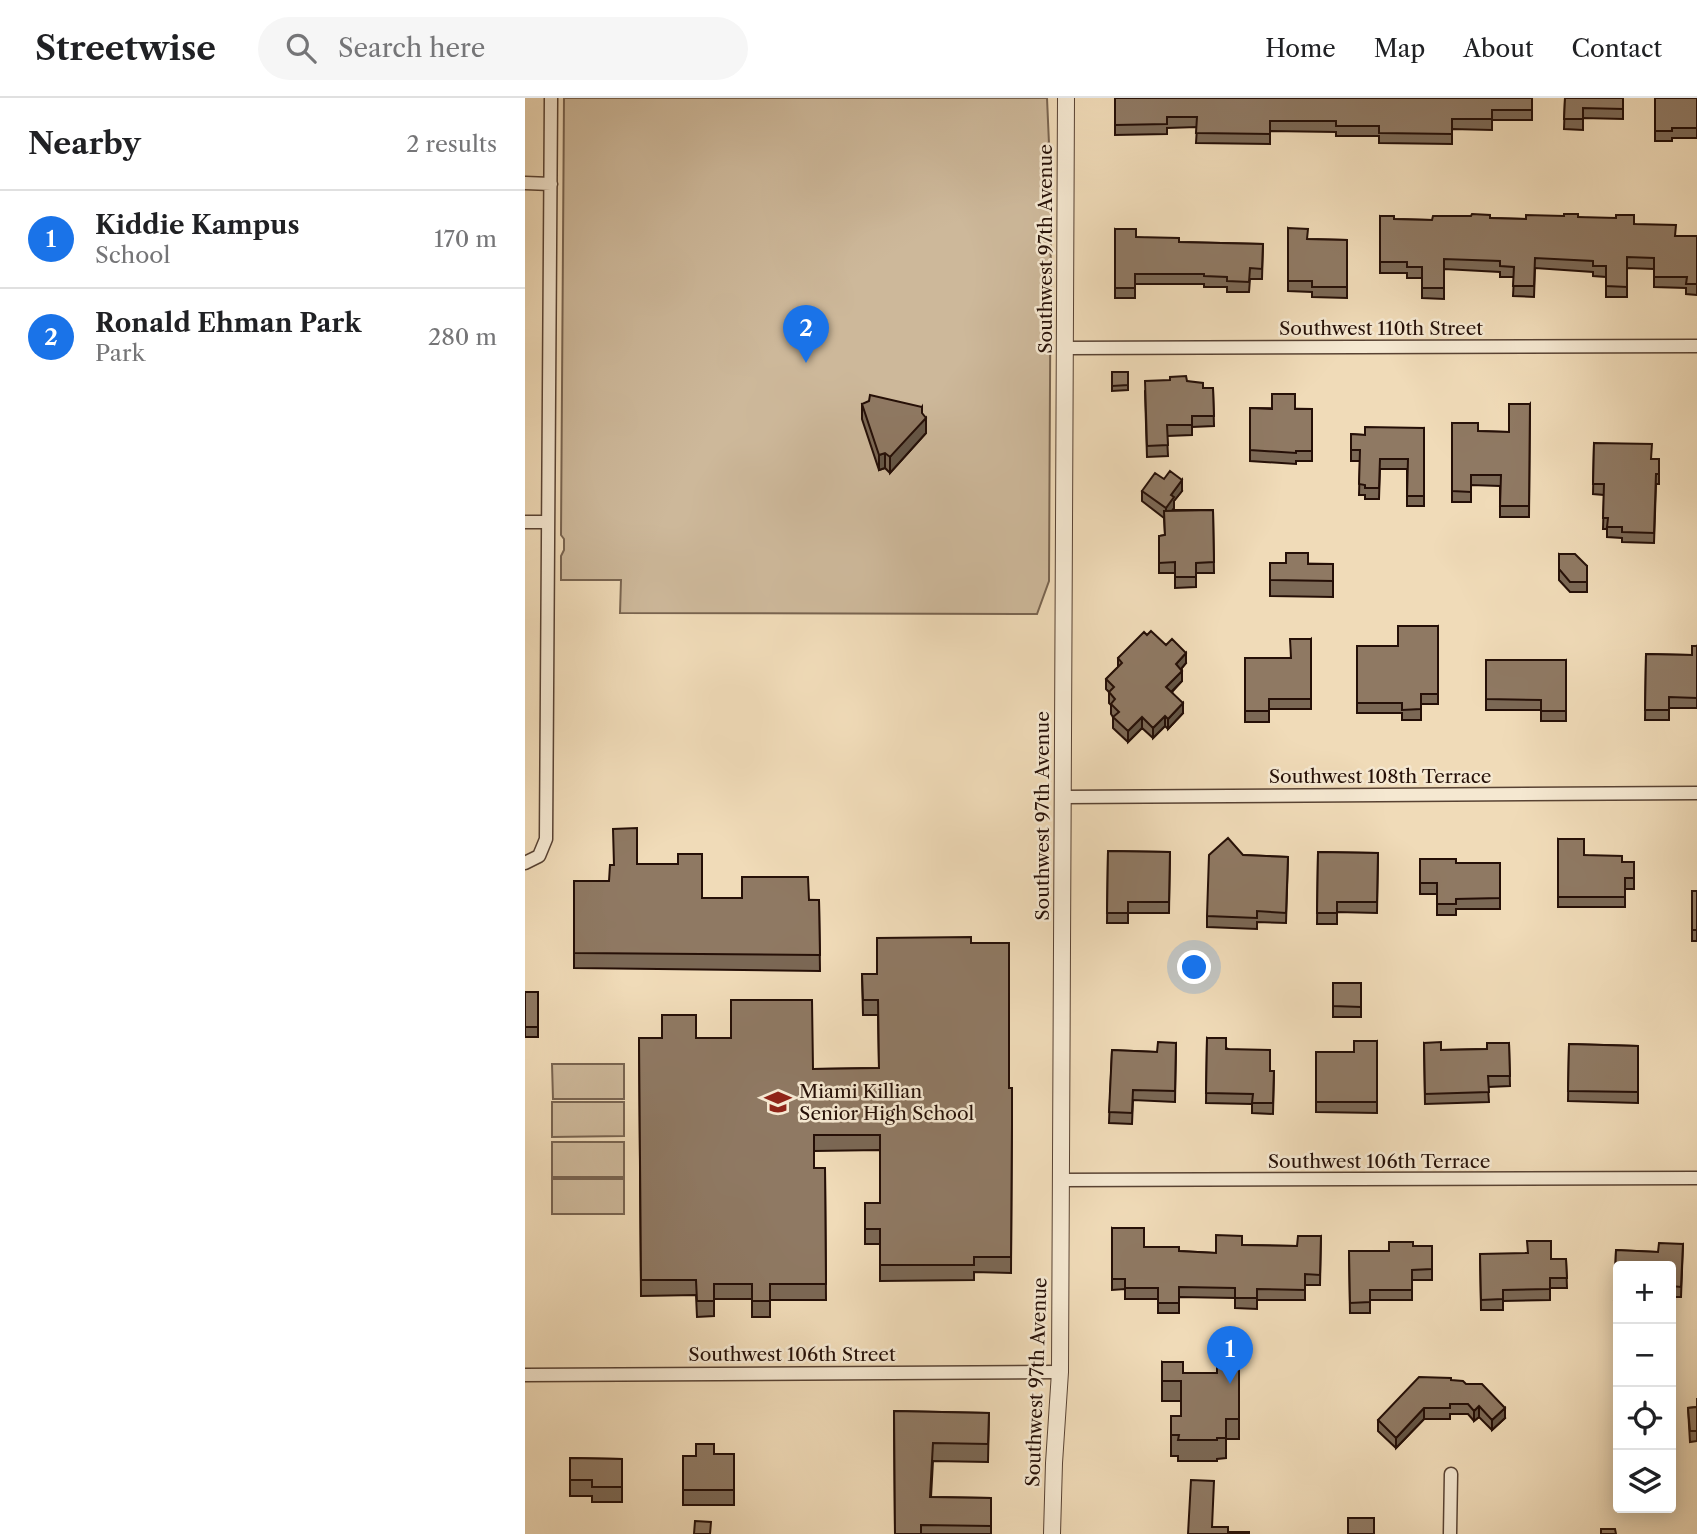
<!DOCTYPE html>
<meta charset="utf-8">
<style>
body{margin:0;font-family:"Libre Caslon Text",serif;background:#f6f6f6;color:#202124}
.controls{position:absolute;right:21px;bottom:21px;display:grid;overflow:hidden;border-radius:7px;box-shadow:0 4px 18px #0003}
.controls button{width:63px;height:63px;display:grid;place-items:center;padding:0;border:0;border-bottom:2px solid #e0e0e0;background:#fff;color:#202124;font:35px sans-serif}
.you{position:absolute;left:670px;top:870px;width:24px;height:24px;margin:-18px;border:5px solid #fff;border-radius:50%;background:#1a73e8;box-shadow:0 0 0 10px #1a73e833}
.badge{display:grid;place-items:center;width:46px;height:46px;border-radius:50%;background:#1a73e8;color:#fff;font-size:23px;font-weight:700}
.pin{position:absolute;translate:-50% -58px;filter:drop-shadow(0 2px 4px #0008)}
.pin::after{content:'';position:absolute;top:37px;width:24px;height:21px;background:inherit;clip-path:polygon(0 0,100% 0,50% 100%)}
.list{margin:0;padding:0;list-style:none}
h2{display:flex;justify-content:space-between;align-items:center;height:91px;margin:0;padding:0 28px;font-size:30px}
h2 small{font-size:23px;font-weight:400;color:#757577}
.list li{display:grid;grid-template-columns:46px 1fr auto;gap:21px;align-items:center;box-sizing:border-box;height:98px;padding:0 28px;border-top:2px solid #e0e0e0}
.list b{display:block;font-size:26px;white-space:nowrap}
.list p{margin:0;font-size:23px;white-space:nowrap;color:#757577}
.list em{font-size:23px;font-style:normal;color:#757577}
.icon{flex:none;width:38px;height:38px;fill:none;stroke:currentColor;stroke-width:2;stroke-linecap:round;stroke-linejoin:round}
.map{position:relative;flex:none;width:1172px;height:1436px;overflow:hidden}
header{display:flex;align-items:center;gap:42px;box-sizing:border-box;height:98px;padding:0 35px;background:#fff;border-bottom:2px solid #e0e0e0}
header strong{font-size:33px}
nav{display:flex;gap:38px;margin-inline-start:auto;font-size:24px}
.search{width:490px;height:63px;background:#f6f6f6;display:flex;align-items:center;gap:18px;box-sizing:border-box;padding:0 24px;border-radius:38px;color:#757577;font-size:26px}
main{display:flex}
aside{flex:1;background:#fff}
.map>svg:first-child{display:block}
.green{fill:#cdb89a;stroke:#796450;stroke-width:2}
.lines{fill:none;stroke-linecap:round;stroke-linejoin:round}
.minor-casing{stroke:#584233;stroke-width:15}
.tertiary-casing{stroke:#584233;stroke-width:18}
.minor{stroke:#f5e8d1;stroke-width:12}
.tertiary{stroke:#f5e8d1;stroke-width:16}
.wall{fill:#7b6855;stroke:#250f07;stroke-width:2}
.shaded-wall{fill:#645545;stroke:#250f07;stroke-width:2}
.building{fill:#8f7963;stroke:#250f07;stroke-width:2}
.labels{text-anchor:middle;stroke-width:5;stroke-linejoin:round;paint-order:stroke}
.street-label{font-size:19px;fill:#250f07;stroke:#f5e8d1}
.poi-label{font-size:19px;fill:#250f07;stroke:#f5e8d1;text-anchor:start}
</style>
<header>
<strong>Streetwise</strong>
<div class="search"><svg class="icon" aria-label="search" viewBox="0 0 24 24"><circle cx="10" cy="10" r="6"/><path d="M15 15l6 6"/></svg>Search here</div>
<nav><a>Home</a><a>Map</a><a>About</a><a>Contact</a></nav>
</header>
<main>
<aside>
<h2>Nearby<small>2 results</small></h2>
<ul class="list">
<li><span class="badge">1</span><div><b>Kiddie Kampus</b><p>School</p></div><em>170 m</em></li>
<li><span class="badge">2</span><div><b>Ronald Ehman Park</b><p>Park</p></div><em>280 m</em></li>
</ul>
</aside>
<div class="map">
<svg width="1172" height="1436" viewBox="0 0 1172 1436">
<rect width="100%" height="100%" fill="#f0dbb8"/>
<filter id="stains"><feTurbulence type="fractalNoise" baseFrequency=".00286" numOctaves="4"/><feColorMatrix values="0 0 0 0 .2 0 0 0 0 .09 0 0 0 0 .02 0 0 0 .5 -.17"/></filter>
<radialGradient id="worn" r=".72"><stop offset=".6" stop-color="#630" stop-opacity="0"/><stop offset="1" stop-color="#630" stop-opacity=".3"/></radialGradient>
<!-- green -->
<path class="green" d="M39,0h483l4,92 -2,391 -12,33 -417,-1 1,-33h-60v-24l3,-6v-11l-3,-4z
M27,966h72v35h-71z
M27,1004h72v34l-72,1z
M27,1044h72v35h-72z
M27,1081h72v35h-72z"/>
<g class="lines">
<!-- minor casing -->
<g class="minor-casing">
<path id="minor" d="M0,85l26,1
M541,250l631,-2
M0,424h23
M538,699l634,-4
M0,765l14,-7 7,-17 5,-741
M536,1082l636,-2
M0,1277l535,-3
M925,1436l1,-60"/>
</g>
<!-- tertiary casing -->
<g class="tertiary-casing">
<path id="tertiary" d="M527,1436l2,-71 6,-91 6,-1274"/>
</g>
<!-- minor -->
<use href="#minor" class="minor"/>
<!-- tertiary -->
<use href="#tertiary" class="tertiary"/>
</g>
<!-- wall -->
<path class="wall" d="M590,0h417v22h-40v10l-40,-1v15l-73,-1v-7h-43v-4l-66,-1v13l-74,-1 1,-16 -30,1v6l-52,1z
M1040,0h58v21l-40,-1v12l-19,-1z
M1130,0h42v40h-25v3h-17z
M855,118l14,3 38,1 58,-2 36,1 52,-2 56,7 42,12h21v59l-11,-1v-6l-32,-1v-18l-27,-1v29h-21v-20l-13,-1v-4l-58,-4 -1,29 -21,-1 1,-19h-14v-5l-56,-3v30l-22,-1v-20h-15v-5h-27z
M763,130l19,11 40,1v58l-35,-1v-5l-24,-1z
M590,131l21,8 43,5 84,2 -1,35h-12l-1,13h-22v-5h-23v-3h-69v14h-20z
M587,274h16v18l-16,1z
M662,283l16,7h10l1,38 -22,1v8l-25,1 1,20 -21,1 -2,-66z
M337,306l60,10 4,19 -36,40 -5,-5 -6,2 -17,-51z
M1005,306l-1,113h-29v-31l-29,-1v17h-19v-79l26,8 31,1z
M725,310l62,1v52h-16v3l-46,-3z
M899,330v78h-17v-37h-27l-1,30h-14v-4h-6l1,-34h-9v-27l14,1z
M1069,345l58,16h7v25h-3l-2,59 -32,-1v-4l-15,-1v-8h-4l1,-34 -11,-1z
M639,381l18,12 -8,10v7l-2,2h41l1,63h-18v14l-21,1v-15h-16v-37l6,-1 -1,-17 -22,-17v-10z
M1034,456l28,12v26h-17l-11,-12z
M745,465l63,1v33l-63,-1z
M913,528v78h-17v16h-19v-7h-45v-67h41z
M622,537l19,10 20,18 -5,6 1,12 -10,11 11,21 -15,16 -3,-3 -12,12 -11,-10 -14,14 -15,-14v-11l-2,-3v-9l-2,-2v-11l-3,-3v-10l12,-12v-9z
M786,541v70h-42v13h-24v-64h45z
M1172,548v62h-28v12h-24l1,-66 46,1z
M1041,562v61h-25v-11h-55v-11z
M1033,741l26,16 38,7h12v27h-9v18h-67z
M583,753l62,1 -1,61h-41v10h-21z
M793,754l60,1 -1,60 -40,-1v12h-20z
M718,757l45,2 -2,66 -29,-1v7l-50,-2v-11z
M895,761l36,4h44v46h-44v6h-19v-21h-17z
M112,766l65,34 117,2 1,71 -246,-3v-87h35z
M1167,793h5v50h-5z
M446,845l38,145h3l-1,185 -37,-1v8l-94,1v-37h-15v-25l15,-16v-53l-66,1v17h11l1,132h-56v17h-18v-18h-38v17l-17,1 -1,-22 -55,1 -2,-258h57l117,31 66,-1 -1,-53h-15l-1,-41h15z
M808,885h28v34h-28z
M0,894h13v45h-13z
M682,940l63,33h4l-1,43 -21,-1v-9l-46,-1z
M852,943v72l-61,-1v-60h38z
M651,945l-1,59 -42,-2 -1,24 -23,-1 3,-73 45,2z
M899,945l17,7 46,-1 22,-6 1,43 -22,1 1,15 -64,2z
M1044,946l69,2v57l-70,-2z
M587,1130l32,19 35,4 37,2 26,-8 55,1 24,-10 -1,49h-15v15h-48v9l-22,-1v-10l-56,-1v16h-21v-14h-33v-10l-13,1z
M1158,1146l-2,53h-10v-31h-53v45l-4,-1 2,-60 42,2z
M888,1148h19v34h-20v20h-42v13h-20l-1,-62h40z
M955,1156l71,5h15l1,29h-17v12l-47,1v9h-22z
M637,1264l21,11h34l22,-11v77h-13v19l-9,1v2h-39v-5h-7v-40h10v-15h-19z
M926,1282l54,38 -13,12 -13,-13 -5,4 -6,-7h-18v5h-26l-28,29 -18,-17v-11z
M1172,1300v43l-7,1 -2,-34 9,-1z
M369,1313l95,2 -1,49 -55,-1 -2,36 60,1v36h-96z
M189,1356h20v51h-51v-49h13z
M45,1360l52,1v43h-30v-6h-22z"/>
<!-- shaded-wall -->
<path class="shaded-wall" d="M397,309v15l4,-4v15l-36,40v-16z
M360,355v15l-6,2v-15z
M657,382v11l-8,10v7l-8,11v-11l5,-13z
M661,555v10l-10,12v-11z
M657,573v10l-16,16v-10z
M658,605v10l-15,16v-10z
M640,618v10l-12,12v-10z
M617,619v11l-14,14v-11z
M954,1308v11l-5,4v-10z
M899,1310v11l-28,29v-10z
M980,1310v10l-13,12v-10z"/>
<!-- building -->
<path class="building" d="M590,0h417v12h-40v9h-40v15l-73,-1v-7h-43v-5h-66v13l-74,-1 1,-16h-30v7l-52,1z
M1040,0h58v11l-40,-1v11h-19z
M1130,0h42v30h-25v3h-17z
M947,116l18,1v3l36,1v-4l38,1v-2h14v3l38,1v-3h18v9l42,1 -1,11h22v48h-11l1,-7h-33v-19l-27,-1v30l-21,-1v-20h-13v-5l-58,-3 -1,28h-21l1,-19 -14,-1v-5l-56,-2v29h-22v-21h-15v-5h-27v-46h14v3l38,1 1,-4h38z
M763,130l20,1 -1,10 40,1v47h-35v-6h-24z
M590,131h21v8l43,1v4l84,2 -1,25 -12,-1 -1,14 -22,-1v-4l-23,-1v-2h-69v14h-20z
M587,274h16v13l-16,1z
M661,278l1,5 16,2v5h10l1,28h-22v9h-25l1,20 -21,1 -2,-65 25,-1v-3z
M747,296h23v15h17v42h-16v2l-46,-3v-42l22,1z
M345,297l52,12v6l4,5 -36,39 -5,-4 -6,2 -17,-51 7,-3z
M984,306h21l-1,102h-29l1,-31h-30v17l-19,-1v-68h26v8l31,1z
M840,329l59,1v68h-17l1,-37h-28l-1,29h-14v-3l-6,-1 1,-34h-9v-16l14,1z
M1069,345l58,1 -1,15h8v15h-3l-2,59 -32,-1v-5h-15l1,-9h-5l1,-34h-11z
M645,373l12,9 -11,15 3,2 -8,11 -24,-17 13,-18 9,6z
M688,412l1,52 -18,1v14h-21v-15l-16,1v-27l6,-1 -1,-24z
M761,455h22v11h25v17l-63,-1v-17h16z
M1034,456h16l12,12v16h-17l-11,-13z
M873,528h40v68h-17v15l-19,1v-7h-45v-57h41z
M626,533l15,14 6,-6 14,14 -10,11 6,7 -16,16 17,16 -15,16 -3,-3 -12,12 -11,-11 -14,14 -15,-14 6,-5 -8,-8 4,-5 -6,-7 5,-5 -8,-8 16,-16 -4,-5 26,-26 3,3z
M765,541h21v60h-42v12h-24v-53h46z
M1167,548h5v52l-28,-1v13h-24l1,-56 46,1z
M961,562h80v51h-25v-11l-55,-1z
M112,730v36h41v-10h24v44h40v-21h66l1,23h10l1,55 -246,-2v-72h35l1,-16h4l-1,-36z
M703,740l15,17 45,2 -2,56 -29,-2v7l-50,-2 2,-61z
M1033,741h26v16l38,1v6h12v16h-9v19h-67z
M583,753l62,1 -1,50h-41v11h-21z
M793,754l60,1 -1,49h-40v11h-20z
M895,761h36v4h44v35l-44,1v5h-19v-21h-17z
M1167,793h5v39h-5z
M446,839v6h38v145h3v36l-1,133h-37v8h-94v-36h-15v-26h15v-68h-66v33h11l1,116h-56v17h-18v-17h-38v17h-17l-1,-21h-55l-2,-242h23v-23h34v23h35v-38h81l1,69 66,-1 -1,-68h-15l-1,-26h15v-36z
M808,885h28v24l-28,-1z
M0,894h13v35h-13z
M682,940h19v11l44,1v21h4l-1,32h-21l1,-9 -47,-1z
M829,943h23v61h-61v-50h38z
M633,944l18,1 -1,48 -42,-1 -1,23 -23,-1 3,-62 45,2z
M916,944v8l46,-1v-6h22l1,33h-22l1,16 -64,2 -1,-51z
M1044,946l69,2v46l-70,-1z
M587,1130h32v19h35v4l37,2v-18l26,1v9l55,1 1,-10h23l-1,39 -15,-1v16l-48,-1v9h-22v-10l-56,-1v16h-21v-15h-33v-9h-13z
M1002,1143h24v18h15l1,19h-17v11l-47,1v9l-22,1 -1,-46 48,-1z
M864,1144h24v4h19v23l-20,1v20h-42v12l-20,1 -1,-52h40z
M1134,1145l24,1 -2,43 -10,-1v-20h-53v34h-4l2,-50 42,2z
M637,1264h21v11h34v-11h22v57h-13v19h-9v2h-39l1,-5h-8v-19h10v-35h-19z
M894,1279l32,1v2l12,1 3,3h16l23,24 -13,12 -13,-14 -5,5 -6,-7h-18v4h-26l-28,30 -18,-18z
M1172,1309v24h-7l-2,-23z
M369,1313l95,2 -1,31 -55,-1 -3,54 61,1v28l-70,-1v9h-26z
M171,1346h18v10h20v36h-51v-34h13z
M45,1360l52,1v28h-30v-7h-22z
M666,1382l23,1 -2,46h16v5h21v2h-61z
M823,1420h26v16h-26z
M170,1423l16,1 -1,12h-16z
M1076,1431h14l1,5h-15z"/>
<!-- icons -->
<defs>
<g id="school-bare" transform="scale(2.1)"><path d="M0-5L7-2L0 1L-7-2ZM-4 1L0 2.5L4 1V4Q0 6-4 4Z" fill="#8f2418" stroke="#f5e8d1" stroke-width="2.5" paint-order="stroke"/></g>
</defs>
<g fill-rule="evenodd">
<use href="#school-bare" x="253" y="1004"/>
</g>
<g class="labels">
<!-- street labels -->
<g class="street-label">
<text transform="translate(520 151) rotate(-90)" y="7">Southwest 97th Avenue</text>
<text x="856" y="237">Southwest 110th Street</text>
<text x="855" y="685">Southwest 108th Terrace</text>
<text transform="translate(517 718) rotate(-90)" y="7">Southwest 97th Avenue</text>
<text x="854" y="1070">Southwest 106th Terrace</text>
<text x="267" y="1263">Southwest 106th Street</text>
<text transform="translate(511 1284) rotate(-88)" y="7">Southwest 97th Avenue</text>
</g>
<!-- poi labels -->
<g class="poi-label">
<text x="274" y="1000">Miami Killian<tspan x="274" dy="22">Senior High School</tspan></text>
</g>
</g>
<rect width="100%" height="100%" filter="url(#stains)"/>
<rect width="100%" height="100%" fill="url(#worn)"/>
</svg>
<div class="controls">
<button>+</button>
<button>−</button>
<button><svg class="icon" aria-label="locate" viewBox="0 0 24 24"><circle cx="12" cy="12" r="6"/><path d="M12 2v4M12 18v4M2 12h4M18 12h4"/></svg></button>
<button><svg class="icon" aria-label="layers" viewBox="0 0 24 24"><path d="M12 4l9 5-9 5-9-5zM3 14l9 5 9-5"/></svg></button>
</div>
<div class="you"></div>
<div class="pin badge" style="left:705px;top:1286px">1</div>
<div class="pin badge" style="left:281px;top:265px">2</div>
</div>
</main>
